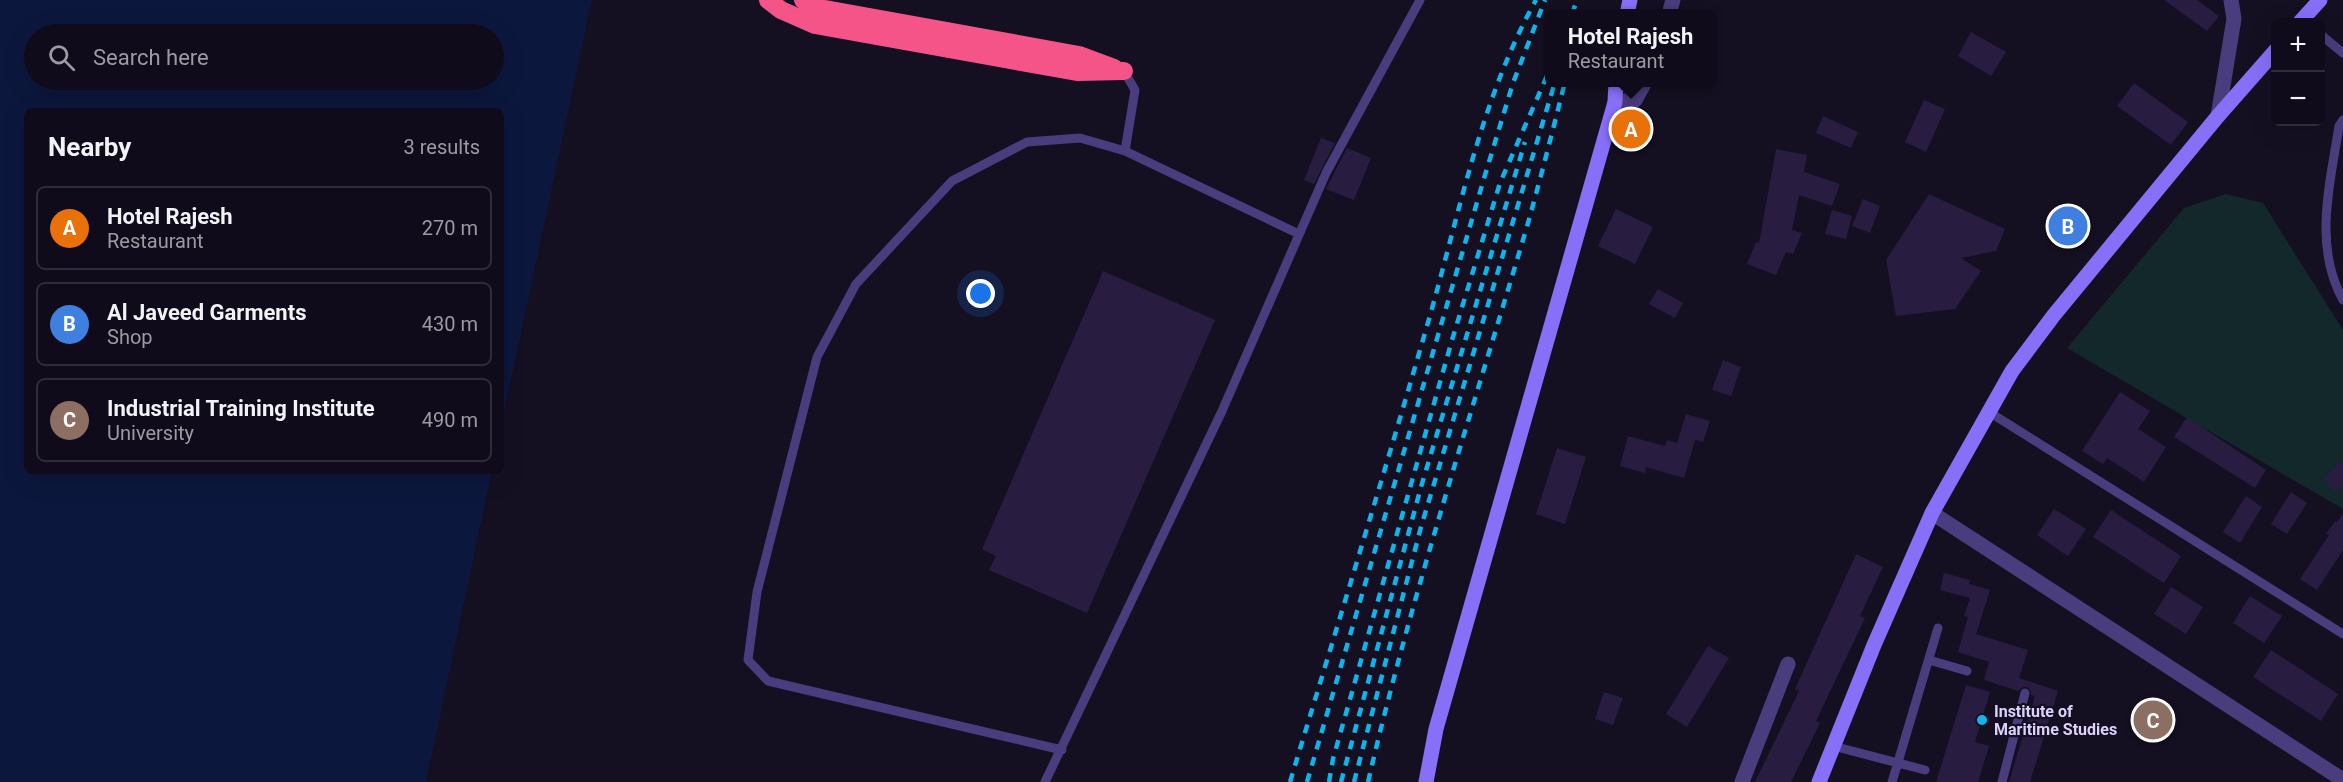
<!DOCTYPE html>
<meta charset="utf-8">
<style>
body{margin:0;font-family:Roboto,sans-serif;background:#1e1927;color:#f1f3f6}
.controls{position:absolute;right:18px;top:18px;display:grid;overflow:hidden;border-radius:9px;box-shadow:0 6px 24px #0002}
.controls button{width:54px;height:54px;display:grid;place-items:center;padding:0;border:0;border-bottom:2px solid #302b39;background:#100b1a;color:#f1f3f6;font:30px sans-serif}
.you{position:absolute;left:981px;top:294px;width:21px;height:21px;margin:-15px;border:4px solid #fff;border-radius:50%;background:#1a73e8;box-shadow:0 0 0 9px #1a73e833}
.badge{display:grid;place-items:center;width:39px;height:39px;border-radius:50%;background:#0eb5ed;color:#fff;font-size:20px;font-weight:700}
.pin{position:absolute;translate:-50% -50%;border:3px solid #fff;box-shadow:0 2px 6px #0006}
.popup{position:absolute;left:1545px;top:9px;width:171px;height:78px;box-sizing:border-box;display:grid;place-content:center;border-radius:9px;background:#100b1a;filter:drop-shadow(0 2px 4px #0005);font-size:20px;white-space:nowrap;color:#9c9ba2}
.popup b{font-size:22px;color:#f1f3f6}
.popup::after{content:'';position:absolute;left:50%;top:100%;margin-left:-12px;border:12px solid transparent;border-top-color:#100b1a}
.list{margin:0;padding:0;list-style:none}
h2{display:flex;justify-content:space-between;align-items:center;height:78px;margin:0;padding:0 24px;font-size:26px}
h2 small{font-size:20px;font-weight:400;color:#9c9ba2}
.list li{display:grid;grid-template-columns:39px 1fr auto;gap:18px;align-items:center;box-sizing:border-box;height:84px;margin:0 12px 12px;padding:0 12px;border:2px solid #302b39;border-radius:9px}
.list b{display:block;font-size:22px;white-space:nowrap}
.list p{margin:0;font-size:20px;white-space:nowrap;color:#9c9ba2}
.list em{font-size:20px;font-style:normal;color:#9c9ba2}
.icon{flex:none;width:33px;height:33px;fill:none;stroke:currentColor;stroke-width:2;stroke-linecap:round;stroke-linejoin:round}
.map{position:relative;flex:none;width:2343px;height:782px;overflow:hidden}
.search{position:absolute;background:#100b1a;box-shadow:0 6px 24px #0002;left:24px;top:24px;width:480px;height:66px;display:flex;align-items:center;gap:15px;box-sizing:border-box;padding:0 21px;border-radius:33px;color:#9c9ba2;font-size:22px}
.panel{position:absolute;background:#100b1a;box-shadow:0 6px 24px #0002;left:24px;top:108px;width:480px;height:366px;border-radius:9px}
.map>svg:first-child{display:block}
.green{fill:#12282b}
.water{fill:#0c173d;fill-rule:evenodd}
.building{fill:#291c41}
.lines{fill:none;stroke-linecap:round;stroke-linejoin:round}
.lane{stroke:#493d7e;stroke-width:9}
.street{stroke:#493d7e;stroke-width:15}
.secondary{stroke:#876ff7;stroke-width:15}
.highway{stroke:#f55489;stroke-width:18}
.rail{stroke:#0eb5ed;stroke-width:4.5;stroke-dasharray:9 8;stroke-linecap:butt}
.poi-dot{fill:#0eb5ed;stroke:#150f22;stroke-width:2}
.labels{text-anchor:middle;stroke-width:4.5;stroke-linejoin:round;paint-order:stroke}
.poi-label{font-size:16px;font-weight:bold;fill:#ddd2fc;stroke:#150f22;text-anchor:start}
</style>
<div class="map">
<svg width="2343" height="782" viewBox="0 0 2343 782">
<rect width="100%" height="100%" fill="#150f22"/>
<!-- green -->
<path class="green" d="M2226,194l37,9 80,127v179l-276,-161 117,-140z"/>
<!-- water -->
<path class="water" d="M0,0h592l-91,427v-316h-474v360h465l-66,311h-426zM34,34h460v46h-460z"/>
<!-- building -->
<path class="building" d="M2164,0h33l22,16 -12,15z
M1971,32l35,20 -15,24 -33,-20z
M2134,83l54,39 -17,23 -54,-39z
M1924,100l21,9 -19,43 -21,-10z
M1823,116l35,16 -7,16 -35,-15z
M1321,138l14,5 -21,41 -10,-4z
M1347,148l24,10 -17,42 -28,-11z
M1776,149l31,6 -3,17 36,12 -8,22 -33,-11 -7,35 10,3 -9,21 -7,-2 -10,23 -29,-11 9,-22 3,1z
M1929,194l76,35 -9,22 -35,7 20,13 -26,38 -59,7 -10,-56z
M1863,199l17,7 -10,27 -18,-7z
M1616,209l37,18 -18,37 -37,-18z
M1832,210l20,6 -6,23 -21,-5z
M1103,271l112,49 -128,293 -98,-43 7,-14 -14,-7z
M1658,289l25,14 -8,15 -26,-14z
M1723,360l18,7 -10,29 -19,-6z
M2120,392l30,19 -12,18 28,18 -22,35 -37,-24 -4,6 -21,-13z
M1686,414l24,7 -7,21 -8,-2 -11,38 -38,-11 -1,6 -25,-7 8,-30 37,10 2,-6 10,3z
M2187,417l79,53 -11,18 -81,-51z
M1557,448l29,9 -21,67 -29,-10z
M2343,461v25l-8,7 -12,-15z
M2291,492l16,11 -20,31 -16,-10z
M2246,496l16,11 -22,36 -17,-11z
M2054,509l32,20 -18,27 -31,-21z
M2111,510l70,46 -17,27 -71,-46z
M2343,513v37l-26,40 -17,-11 29,-44 -3,-1 9,-13 2,1z
M1856,554l27,13 -23,49 5,2 -49,103 4,2 -29,59h-36l44,-91 -4,-2z
M1944,573l26,7 -1,4 21,6 -14,44 52,16 -9,28 39,13 -28,91h-21l26,-86 -4,-1v-4l-4,-4h-4l-5,4 -34,-11 5,-18 -31,-10 10,-35 -4,-1 6,-18 -30,-8z
M2171,587l32,20 -17,27 -32,-20z
M2250,596l32,20 -18,27 -31,-20z
M1708,646l21,12 -42,69 -21,-13z
M2271,650l67,44 -17,27 -68,-44z
M1966,685l24,7 -15,50 14,4 -11,36h-42z
M1604,692l19,6 -10,27 -18,-6z"/>
<g class="lines">
<!-- lane -->
<path class="lane" d="M2320,34l23,19
M1124,71l11,19 -10,61
M2343,120l-4,6c-9,58 -26,120 4,174
M1989,412l354,222
M1929,660l38,11
M1833,746l92,24
M1062,750l-294,-69 -20,-21 9,-68 60,-235 39,-73 96,-103 75,-39 53,-4 45,13 174,83
M1045,782l177,-371 104,-238 94,-173
M1892,782l46,-154
M2002,782l23,-89"/>
<!-- street -->
<path class="street" d="M1669,14l4,-14
M1615,102l20,-2 10,-18
M2218,116l16,-97 -3,-19
M1932,513l411,267
M1742,782l46,-118"/>
<!-- secondary -->
<path class="secondary" d="M1627,14l3,-14
M2300,22l20,-22
M1426,782l10,-53 179,-627 1,-20
M1819,782l55,-137 58,-132 80,-142 42,-56 164,-199 58,-66"/>
<!-- highway -->
<path class="highway" d="M768,0l13,10 34,15 262,47 47,-1
M803,0l16,8 260,47 35,13"/>
<!-- rail -->
<path class="rail" d="M1572,14l5,-14
M1290,782c46,-152 93,-304 137,-456 32,-110 53,-226 109,-326
M1307,782l178,-607 28,-92 32,-83
M1329,782l4,-23 119,-419 48,-157 50,-114
M1341,782l80,-295 104,-345
M1354,782l67,-255 134,-445
M1368,782c44,-189 105,-373 160,-559 13,-46 25,-94 37,-141"/>
</g>
<!-- markers -->
<circle class="poi-dot" cx="1982" cy="720" r="6"/>
<g class="labels">
<!-- poi labels -->
<g class="poi-label">
<text x="1994" y="717">Institute of<tspan x="1994" dy="18">Maritime Studies</tspan></text>
</g>
</g>
</svg>
<div class="controls">
<button>+</button>
<button>−</button>
</div>
<div class="you"></div>
<div class="pin badge" style="left:1631px;top:129px;background:#e8710a">A</div>
<div class="popup"><b>Hotel Rajesh</b>Restaurant</div>
<div class="pin badge" style="left:2068px;top:226px;background:#3f7fe0">B</div>
<div class="pin badge" style="left:2153px;top:720px;background:#8d6e63">C</div>
<div class="search"><svg class="icon" aria-label="search" viewBox="0 0 24 24"><circle cx="10" cy="10" r="6"/><path d="M15 15l6 6"/></svg>Search here</div>
<section class="panel">
<h2>Nearby<small>3 results</small></h2>
<ul class="list">
<li><span class="badge" style="background:#e8710a">A</span><div><b>Hotel Rajesh</b><p>Restaurant</p></div><em>270 m</em></li>
<li><span class="badge" style="background:#3f7fe0">B</span><div><b>Al Javeed Garments</b><p>Shop</p></div><em>430 m</em></li>
<li><span class="badge" style="background:#8d6e63">C</span><div><b>Industrial Training Institute</b><p>University</p></div><em>490 m</em></li>
</ul>
</section>
</div>
